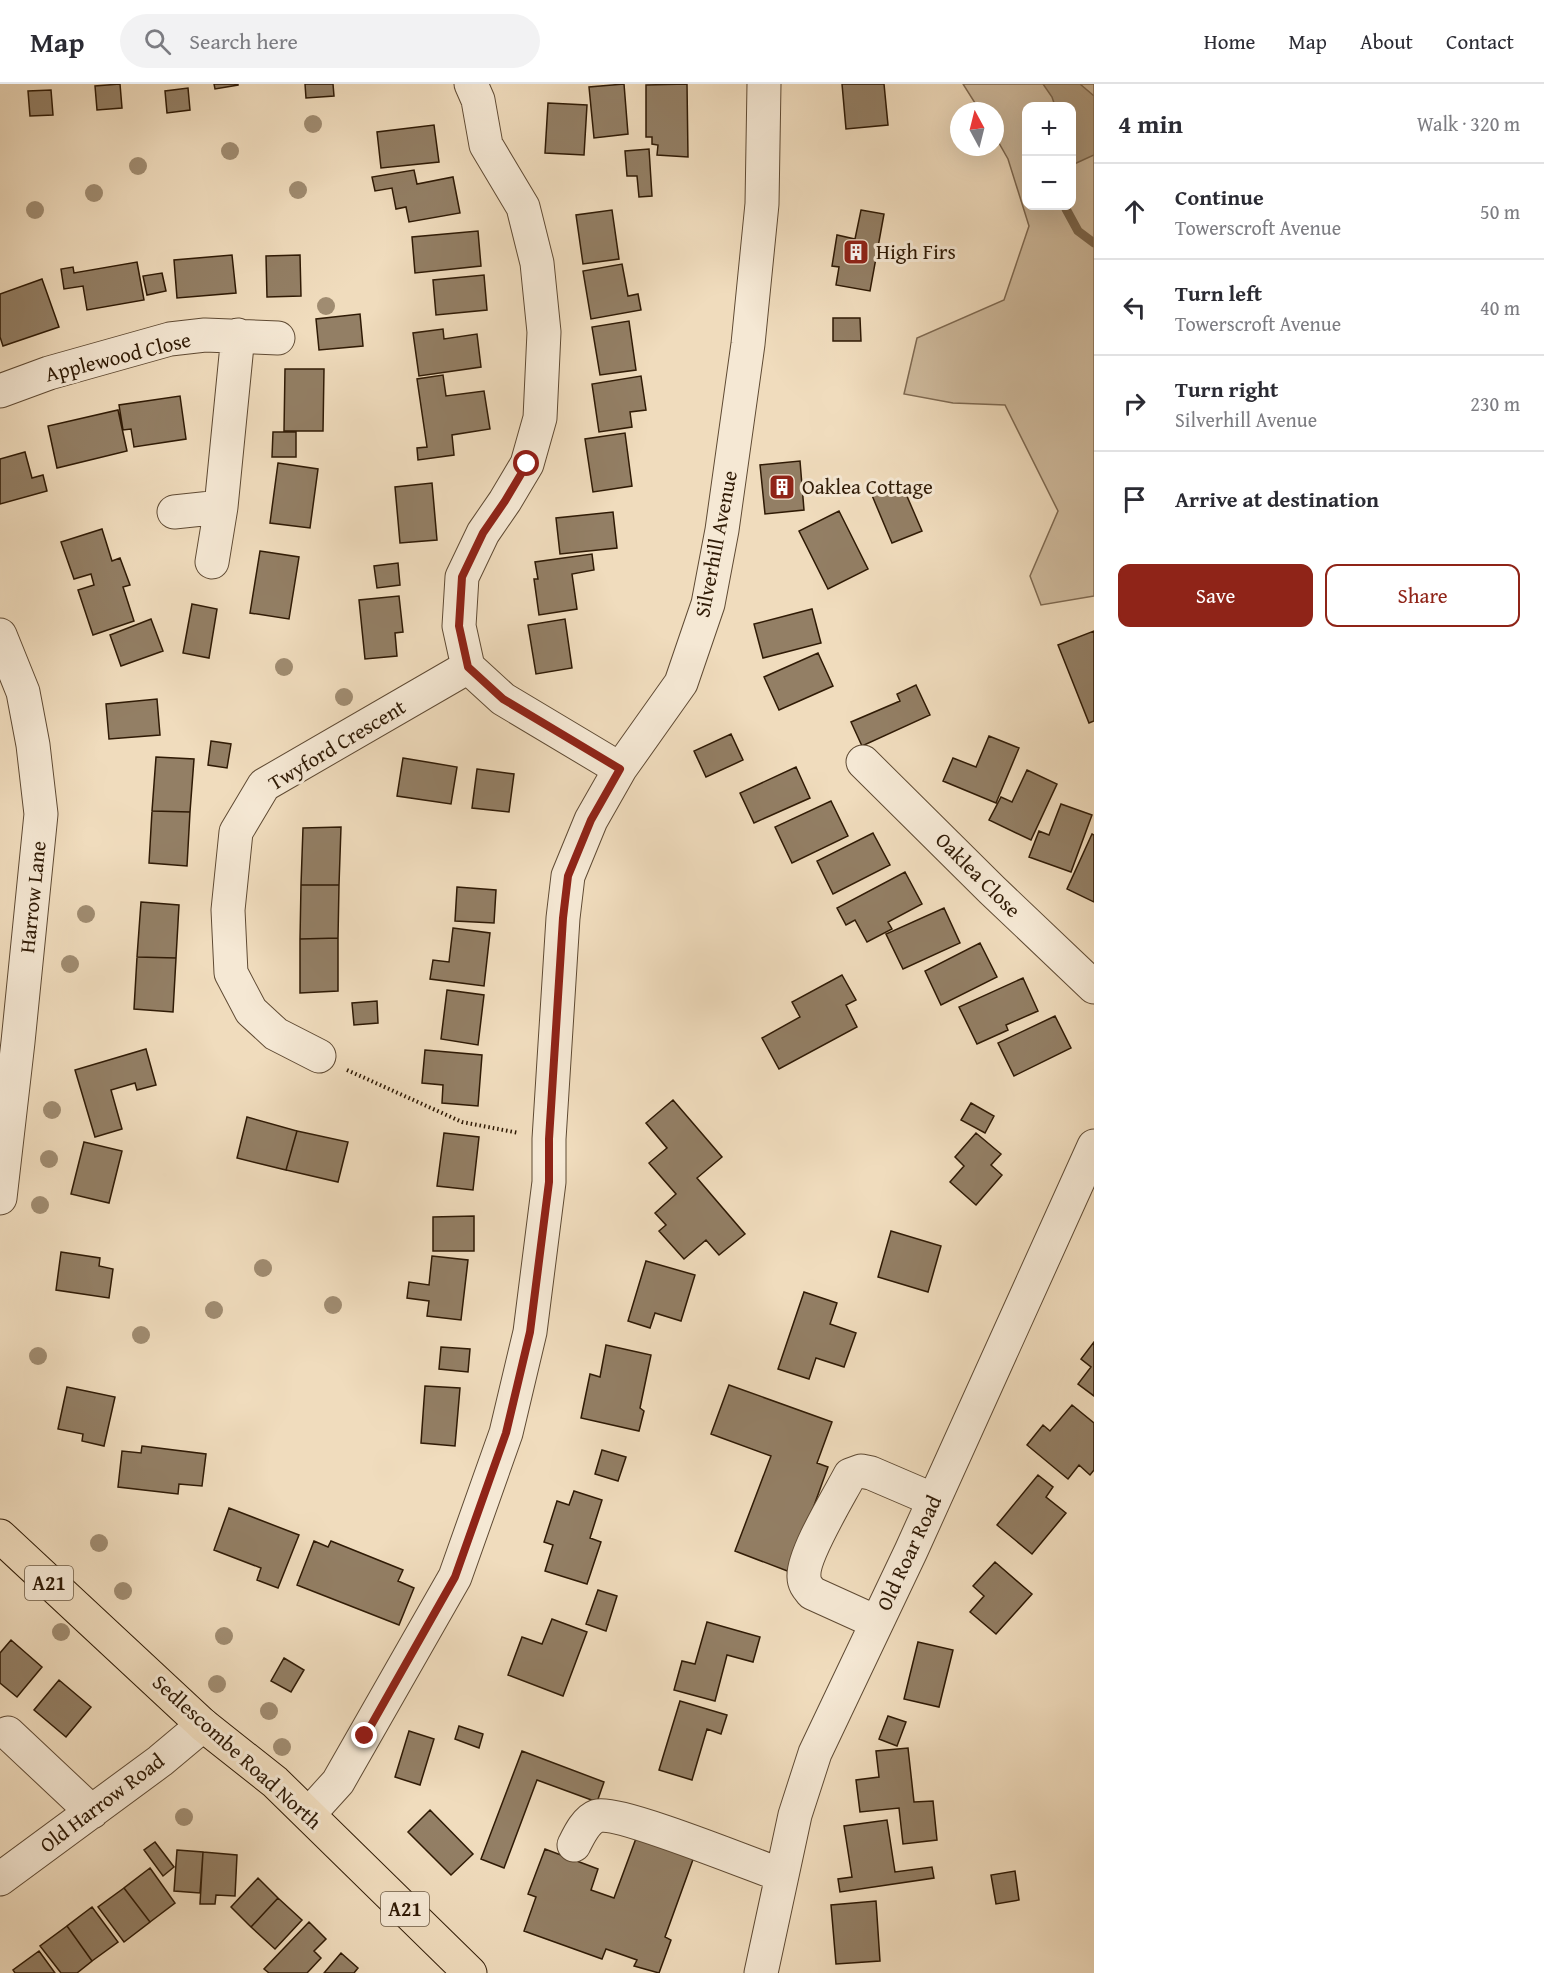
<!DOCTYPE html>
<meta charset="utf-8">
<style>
body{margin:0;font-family:"Gentium Book Plus",serif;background:#f2f2f3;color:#2b2b33}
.controls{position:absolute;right:18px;top:18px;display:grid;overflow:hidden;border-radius:12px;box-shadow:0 6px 24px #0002}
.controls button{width:54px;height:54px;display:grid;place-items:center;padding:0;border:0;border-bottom:2px solid #e1e1e2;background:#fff;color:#2b2b33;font:30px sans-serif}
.compass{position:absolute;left:950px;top:18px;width:54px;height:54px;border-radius:50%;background:#fff;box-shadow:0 6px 24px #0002;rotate:353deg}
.stop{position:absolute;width:18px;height:18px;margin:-14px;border:4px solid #8f2418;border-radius:50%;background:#fff}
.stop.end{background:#8f2418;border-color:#fff;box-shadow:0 2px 6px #0008}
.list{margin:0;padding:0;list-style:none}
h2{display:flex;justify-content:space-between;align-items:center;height:78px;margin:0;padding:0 24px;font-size:26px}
h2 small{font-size:20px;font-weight:400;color:#7c7c81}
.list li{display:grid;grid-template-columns:39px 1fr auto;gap:18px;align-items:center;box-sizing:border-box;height:96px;padding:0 24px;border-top:2px solid #e1e1e2}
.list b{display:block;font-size:22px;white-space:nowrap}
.list p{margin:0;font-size:20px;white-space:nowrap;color:#7c7c81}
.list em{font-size:20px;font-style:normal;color:#7c7c81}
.actions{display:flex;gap:12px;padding:18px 24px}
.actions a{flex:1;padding:14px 0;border:2px solid #8f2418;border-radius:12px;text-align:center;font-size:21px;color:#8f2418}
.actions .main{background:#8f2418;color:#fff}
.icon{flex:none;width:33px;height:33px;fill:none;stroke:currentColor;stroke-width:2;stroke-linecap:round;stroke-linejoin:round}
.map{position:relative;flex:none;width:1094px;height:1889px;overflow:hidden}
header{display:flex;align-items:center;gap:36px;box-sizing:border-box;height:84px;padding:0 30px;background:#fff;border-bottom:2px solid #e1e1e2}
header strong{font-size:28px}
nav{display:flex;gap:33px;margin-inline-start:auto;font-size:21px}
.search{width:420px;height:54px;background:#f2f2f3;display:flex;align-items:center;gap:15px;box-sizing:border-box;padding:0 21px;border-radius:33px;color:#7c7c81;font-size:22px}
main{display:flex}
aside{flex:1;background:#fff}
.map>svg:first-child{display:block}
.green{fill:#cfbb9e;stroke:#7f6a52;stroke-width:1.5;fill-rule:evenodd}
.water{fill:#ae9a7e;stroke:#7b674e;stroke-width:1.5}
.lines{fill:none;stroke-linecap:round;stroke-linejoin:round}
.stream{stroke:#7b674e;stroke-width:9}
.building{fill:#937f65;stroke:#2f1a05;stroke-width:1.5}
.minor-casing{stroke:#5f4a33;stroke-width:35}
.highway-casing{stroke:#2f1a05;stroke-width:35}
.path{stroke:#2f1a05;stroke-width:4;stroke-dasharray:1.5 3;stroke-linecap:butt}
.minor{stroke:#f5e8d4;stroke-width:33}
.highway{stroke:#f0dcbd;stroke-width:33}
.tree{fill:#a08c71}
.route{stroke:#8f2418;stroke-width:8}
.labels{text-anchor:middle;stroke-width:6;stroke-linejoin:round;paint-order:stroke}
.shield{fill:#f5e8d4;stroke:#6a5843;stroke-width:1.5}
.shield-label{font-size:20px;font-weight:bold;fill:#2f1a05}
.poi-label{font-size:21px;fill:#2f1a05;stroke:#f5e8d4;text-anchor:start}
.street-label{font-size:21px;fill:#2f1a05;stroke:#f5e8d4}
</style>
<header>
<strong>Map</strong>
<div class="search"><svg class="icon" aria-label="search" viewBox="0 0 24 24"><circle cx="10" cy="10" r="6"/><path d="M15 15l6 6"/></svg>Search here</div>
<nav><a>Home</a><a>Map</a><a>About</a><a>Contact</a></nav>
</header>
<main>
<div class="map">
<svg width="1094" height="1889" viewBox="0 0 1094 1889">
<rect width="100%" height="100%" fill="#f0dcbd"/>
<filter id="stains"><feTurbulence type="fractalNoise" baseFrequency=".00333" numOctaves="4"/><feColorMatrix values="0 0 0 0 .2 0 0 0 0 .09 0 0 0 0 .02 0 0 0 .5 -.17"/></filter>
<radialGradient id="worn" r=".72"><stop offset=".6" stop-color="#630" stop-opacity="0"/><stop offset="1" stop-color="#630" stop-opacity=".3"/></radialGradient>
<!-- green -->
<path class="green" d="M963,0h131v512l-53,9 -11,-29 28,-65 -53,-106 -52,-2 -49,-9 13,-56 87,-38 25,-74 -21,-67 -13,-23v-25h-15zM1026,22h46v100h-46z"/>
<!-- water -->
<path class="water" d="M1043,0h37l14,12v59l-22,10v-59h-17l-3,-9z"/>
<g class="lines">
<!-- stream -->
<path class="stream" d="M1066,122v3l12,22 16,12"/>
</g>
<!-- building -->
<path class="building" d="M120,0l2,24 -25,2 -2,-24z
M214,0h24v1l-23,4z
M305,0h28l1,12 -28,2z
M624,0l4,50 -34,4 -5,-51z
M687,0l1,73 -31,-2 1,-10 -6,-1v-7h-6v-52z
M842,0h42l4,41 -42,4z
M188,4l2,22 -23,3 -2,-22z
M51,6l2,25 -23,1 -2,-25z
M548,19l39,2 -3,50 -39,-2z
M434,41l5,37 -58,6 -4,-36z
M649,65l3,47 -13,1 -2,-21h-10l-2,-25z
M414,86l3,14 36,-7 7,36 -51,9 -3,-15 -10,2 -4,-21 -17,3 -3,-14z
M612,126l7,49 -36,5 -7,-49z
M861,126l23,4 -14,77 -34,-6 3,-18 -7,-1 5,-31 18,4z
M478,147l3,35 -66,7 -3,-36z
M232,171l4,38 -59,5 -3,-38z
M300,171l1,41 -34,1 -1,-41z
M137,178l7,38 -57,10 -4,-24 -19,3 -3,-20 12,-2 1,6z
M622,180l6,32 10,-2 3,16 -50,9 -8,-48z
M162,189l4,18 -19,4 -4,-19z
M484,191l3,35 -51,5 -3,-35z
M42,195l17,48 -56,19 -3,-9v-43z
M360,230l3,32 -44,4 -3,-31z
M833,234h27l1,23h-28z
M629,237l7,49 -36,5 -8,-48z
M443,245l1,10 33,-5 4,33 -62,9 -6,-43z
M285,285h39l-1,62h-39z
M443,291l3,21 38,-5 6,38 -38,6 2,20 -36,5 -1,-12 10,-1 -10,-68z
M641,292l5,34 -16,2 2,15 -33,5 -7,-48z
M180,312l6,43 -52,8 -3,-18 -8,1 -4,-25z
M118,326l9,41 -70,17 -9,-42z
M273,348h23v25h-24z
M625,349l7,53 -39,6 -8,-53z
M25,368l7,26 11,-3 4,16 -47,13v-45z
M800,377l4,49 -39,4 -5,-49z
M278,379l40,6 -8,59 -40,-5z
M900,396l22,51 -30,12 -21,-50z
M432,399l5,57 -37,3 -5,-56z
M839,427l29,58 -40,20 -29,-58z
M613,428l4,36 -57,6 -4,-36z
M102,445l10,32 8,-3 10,27 -7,2 11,34 -41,14 -15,-45 16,-5 -3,-11 -17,5 -13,-37z
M260,467l39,6 -10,62 -39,-6z
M592,470l2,16 -22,4 5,35 -38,6 -5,-36h4l-3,-17z
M398,479l2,22 -23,3 -3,-22z
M399,512l4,36 -8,1 2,23 -32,3 -6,-59z
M192,520l25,5 -8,49 -26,-5z
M812,525l9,34 -58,15 -9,-34z
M151,535l12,32 -42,15 -11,-31z
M565,535l7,49 -36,6 -8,-49z
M1094,547v90l-5,2 -31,-78z
M818,569l15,33 -54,24 -15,-33z
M916,601l14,30 -68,31 -11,-24 49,-21 -3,-7z
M157,615l3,36 -51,4 -3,-35z
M731,650l12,26 -37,17 -12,-26z
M989,652l30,12 -23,55 -53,-22 10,-23 23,9z
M211,657l20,3 -4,24 -19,-3z
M156,673l38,2 -4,53 -38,-1z
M403,674l54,9 -6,37 -54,-8z
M796,683l14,31 -56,25 -14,-30z
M477,685l37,5 -5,38 -37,-4z
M1027,686l30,14 -26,56 -42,-20 12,-23 11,5z
M831,717l17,35 -56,27 -17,-36z
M1061,720l31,11 -21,57 -42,-15 10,-26 10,4z
M152,727l38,1 -3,54 -38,-3z
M341,743l-2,58h-38l2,-57z
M873,749l17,32 -57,29 -16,-33z
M1092,750l2,1v67l-27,-13z
M905,788l17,32 -34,18 4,7 -25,13 -12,-22 -9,5 -9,-17z
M301,801h38l-1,53 -38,1z
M457,803l39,3 -2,33 -39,-2z
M141,818l38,3 -3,53 -39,-1z
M944,824l16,35 -57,26 -17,-35z
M453,844l37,5 -6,53 -54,-7 3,-19 16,2z
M338,854v53l-38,2v-54z
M980,859l17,34 -56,28 -16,-34z
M137,873l39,1 -3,54 -39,-3z
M842,891l14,25 -10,5 11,22 -78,42 -17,-31 38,-21 -8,-15z
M1023,894l15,33 -32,14 2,5 -31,14 -18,-37z
M447,906l37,5 -6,50 -37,-6z
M377,917l1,22 -24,2 -2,-22z
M1055,932l16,32 -57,28 -16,-33z
M146,965l10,36 -19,5 -2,-7 -24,7 11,39 -27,8 -20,-67z
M425,966l57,5 -4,51 -36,-3 1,-18 -21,-2z
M673,1016l49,57 -25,21 48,56 -26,21 -13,-15 -22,19 -25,-28 7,-6 -11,-12 21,-19 -27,-31 18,-15 -21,-25z
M971,1019l23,13 -9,17 -24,-13z
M247,1033l50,14 -11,39 -49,-12z
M297,1047l51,11 -10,40 -52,-12z
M444,1049l35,4 -6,53 -36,-4z
M976,1049l25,21 -10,11 11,10 -26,30 -26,-23 14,-16 -9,-9z
M84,1058l38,9 -13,52 -38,-9z
M474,1132v35h-41v-34z
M891,1147l50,15 -13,46 -50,-15z
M61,1168l39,6 -1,8 14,3 -4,29 -53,-8z
M432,1172l36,4 -7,60 -34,-4 2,-15 -22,-3 2,-16 20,3z
M646,1177l49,14 -14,46 -26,-8 -5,15 -22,-7z
M804,1208l33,11 -7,21 26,9 -12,34 -28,-9 -7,21 -31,-10z
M1094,1258v54l-16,-12 13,-17 -10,-8z
M606,1261l45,10 -11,53 4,3 -5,20 -58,-13 9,-44 10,3z
M441,1263l29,2 -2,23 -29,-3z
M729,1301l103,37 -15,41 11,4 -38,105 -55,-21 36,-95 -60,-22z
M425,1302l35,2 -5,58 -34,-3z
M67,1303l48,10 -11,49 -22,-5 1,-7 -25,-5z
M1072,1321l22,18v47l-4,5 -11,-10 -11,14 -41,-34 16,-20 7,6z
M142,1362l64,8 -4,32 -23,-2 -1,10 -60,-7 4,-36 19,2z
M602,1366l24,7 -8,24 -23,-7z
M1038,1391l15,12 -7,10 20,16 -34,41 -35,-29z
M574,1407l28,9 -12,38 11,4 -14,42 -42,-13 8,-26 -9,-3 13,-41 12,4z
M229,1424l70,27 -21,53 -21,-8 4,-12 -47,-18z
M314,1457l14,6 3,-6 72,29 -5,11 16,7 -15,37 -102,-40z
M995,1478l37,32 -36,40 -26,-22 14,-16 -11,-10z
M598,1506l19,6 -11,35 -20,-7z
M552,1535l35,13 -24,64 -55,-21 14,-38 20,7z
M707,1538l53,15 -7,25 -26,-7 -12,46 -41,-11 8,-29 13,3z
M11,1556l31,27 -25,30 -17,-14v-30z
M918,1558l35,8 -14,57 -35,-8z
M284,1574l20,12 -13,22 -20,-11z
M59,1596l32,27 -25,30 -32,-27z
M680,1617l47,14 -6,19 -14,-5 -15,51 -33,-10z
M888,1632l18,6 -9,24 -18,-7z
M459,1642l24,8 -4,14 -24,-9z
M409,1647l25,8 -14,46 -25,-8z
M908,1664l6,54 19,-1 4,39 -34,4 -4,-36 -39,4 -4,-32 23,-3 -3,-26z
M522,1667l82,31 -7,20 -60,-22 -33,88 -23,-9z
M430,1726l43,44 -22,21 -43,-43z
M887,1736l8,52 37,-5 2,11 -94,14 -2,-13 14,-2 -8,-51z
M638,1749l57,21 -30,83 6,3 -12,33 -25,-7 3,-6 -31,-11 -4,10 -78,-28 12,-34 -8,-3 17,-45 53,20 -7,21 23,8z
M155,1758l19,25 -11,9 -19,-26z
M177,1766l26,2 -3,41 -26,-2z
M203,1768l34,3 -2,41 -19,-1 -1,9h-15z
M150,1784l25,35 -25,19 -26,-34z
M1015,1787l4,29 -23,4 -5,-29z
M258,1794l20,20 -27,29 -20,-20z
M124,1804l26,34 -26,20 -26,-35z
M278,1814l24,22 -27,29 -24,-22z
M876,1817l4,60 -44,3 -5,-59z
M92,1823l26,35 -26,19 -25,-35z
M309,1838l17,17 -12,12 7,7 -14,15h-38l-5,-4z
M67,1842l25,35 -15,12h-16l-21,-27z
M39,1867l16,22h-40l-2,-3z
M341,1869l17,15 -4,5h-30z"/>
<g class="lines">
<!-- minor casing -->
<g class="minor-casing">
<path id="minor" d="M471,0l7,16 8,45 37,62 14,56 7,69 -4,86 -13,46 -22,37 -22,32 -21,44 -3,49 9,41 35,32 117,70
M0,307l49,-18 121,-34 35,-4 73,3
M174,428l47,-5
M212,478l9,-55 17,-172
M0,551l23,57 10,53 8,69 -23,228 -18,156
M863,678l129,128 102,97
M319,972l-43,-22 -25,-23 -20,-38 -3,-63 8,-78 28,-47 204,-118
M876,1538l-64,-29c-4,-5 -8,-9 -8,-16 -2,-21 35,-81 46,-102l11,-4 10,2 63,27
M8,1649l84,79
M309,1730l29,-32 117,-205 51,-144 24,-101 19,-150v-43l14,-221 5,-42 23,-56 29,-51 61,-86 27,-79 14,-74 26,-186 14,-140 2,-120
M574,1761c5,-10 12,-25 23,-29 21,-6 156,49 184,59
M0,1795l160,-118 43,-36
M761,1889l34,-158 20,-62 96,-202 183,-405"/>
</g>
<!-- highway casing -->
<g class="highway-casing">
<path id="highway" d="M0,1452l203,189 72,57 195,191"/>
</g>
<!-- path -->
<path class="path" d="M347,986l115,52 57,11"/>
<!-- minor -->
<use href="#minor" class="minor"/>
<!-- highway -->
<use href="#highway" class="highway"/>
</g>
<!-- trees -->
<g class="tree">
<circle cx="313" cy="40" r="9"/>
<circle cx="230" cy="67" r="9"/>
<circle cx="138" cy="82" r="9"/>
<circle cx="298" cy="106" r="9"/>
<circle cx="94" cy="109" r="9"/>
<circle cx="35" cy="126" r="9"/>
<circle cx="326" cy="222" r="9"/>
<circle cx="284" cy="583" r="9"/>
<circle cx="344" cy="613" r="9"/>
<circle cx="86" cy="830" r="9"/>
<circle cx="70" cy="880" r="9"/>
<circle cx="52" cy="1026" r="9"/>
<circle cx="49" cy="1075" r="9"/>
<circle cx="40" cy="1121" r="9"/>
<circle cx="263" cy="1184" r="9"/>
<circle cx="333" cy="1221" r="9"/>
<circle cx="214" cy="1226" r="9"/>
<circle cx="141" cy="1251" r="9"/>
<circle cx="38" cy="1272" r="9"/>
<circle cx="99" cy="1459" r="9"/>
<circle cx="123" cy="1507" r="9"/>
<circle cx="61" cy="1548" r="9"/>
<circle cx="224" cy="1552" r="9"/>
<circle cx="217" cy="1600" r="9"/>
<circle cx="269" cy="1627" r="9"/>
<circle cx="282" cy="1663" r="9"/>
<circle cx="184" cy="1733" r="9"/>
</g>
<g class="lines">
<!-- route -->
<path class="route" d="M365,1652l90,-159 51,-144 24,-101 19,-150v-43l14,-221 5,-42 23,-56 29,-51 -117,-70 -35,-32 -9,-41 3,-49 21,-44 22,-32 22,-37"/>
</g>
<!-- icons -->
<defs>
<g id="building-square" transform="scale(1.35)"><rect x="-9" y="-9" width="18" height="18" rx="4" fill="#8f2418" stroke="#f5e8d4"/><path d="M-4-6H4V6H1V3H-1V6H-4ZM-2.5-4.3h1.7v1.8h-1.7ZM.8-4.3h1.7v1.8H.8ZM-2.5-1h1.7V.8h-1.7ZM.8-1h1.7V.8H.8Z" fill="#fff"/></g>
</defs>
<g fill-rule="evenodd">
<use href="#building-square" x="856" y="168"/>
<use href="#building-square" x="782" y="403"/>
</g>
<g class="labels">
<!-- shield labels -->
<g class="shield">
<rect x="25" y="1482" width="48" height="34" rx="4.5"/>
<rect x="381" y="1808" width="48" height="34" rx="4.5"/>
</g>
<g class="shield-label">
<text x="49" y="1506">A21</text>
<text x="405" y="1832">A21</text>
</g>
<!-- poi labels -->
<g class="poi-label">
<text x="876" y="175">High Firs</text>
<text x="802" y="410">Oaklea Cottage</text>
</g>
<!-- street labels -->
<g class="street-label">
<text transform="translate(118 273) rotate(-14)" y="7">Applewood Close</text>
<text transform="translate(716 460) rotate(-79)" y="7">Silverhill Avenue</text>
<text transform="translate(337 661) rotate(-31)" y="7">Twyford Crescent</text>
<text transform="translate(978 791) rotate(45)" y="7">Oaklea Close</text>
<text transform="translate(33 813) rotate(-84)" y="7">Harrow Lane</text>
<text transform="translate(909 1469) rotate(-65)" y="7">Old Roar Road</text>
<text transform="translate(237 1668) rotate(42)" y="7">Sedlescombe Road North</text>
<text transform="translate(102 1719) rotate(-37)" y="7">Old Harrow Road</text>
</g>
</g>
<rect width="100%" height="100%" filter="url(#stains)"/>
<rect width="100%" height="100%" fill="url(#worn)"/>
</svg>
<div class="controls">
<button>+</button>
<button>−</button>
</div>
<svg class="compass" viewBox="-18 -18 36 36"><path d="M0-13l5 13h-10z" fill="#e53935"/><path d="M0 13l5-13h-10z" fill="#7c7c81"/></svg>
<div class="stop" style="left:527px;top:380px"></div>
<div class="stop end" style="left:365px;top:1652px"></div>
</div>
<aside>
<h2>4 min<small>Walk · 320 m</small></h2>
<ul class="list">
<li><svg class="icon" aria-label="ahead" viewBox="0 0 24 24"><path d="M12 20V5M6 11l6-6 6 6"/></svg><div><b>Continue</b><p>Towerscroft Avenue</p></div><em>50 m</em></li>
<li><svg class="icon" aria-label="left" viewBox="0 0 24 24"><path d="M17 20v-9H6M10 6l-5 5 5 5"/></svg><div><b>Turn left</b><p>Towerscroft Avenue</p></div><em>40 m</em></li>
<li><svg class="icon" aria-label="right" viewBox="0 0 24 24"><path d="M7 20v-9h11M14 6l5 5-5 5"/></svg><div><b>Turn right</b><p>Silverhill Avenue</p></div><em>230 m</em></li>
<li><svg class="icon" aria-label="arrive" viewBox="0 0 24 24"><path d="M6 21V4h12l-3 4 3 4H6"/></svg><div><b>Arrive at destination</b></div></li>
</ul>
<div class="actions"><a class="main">Save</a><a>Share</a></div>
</aside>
</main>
